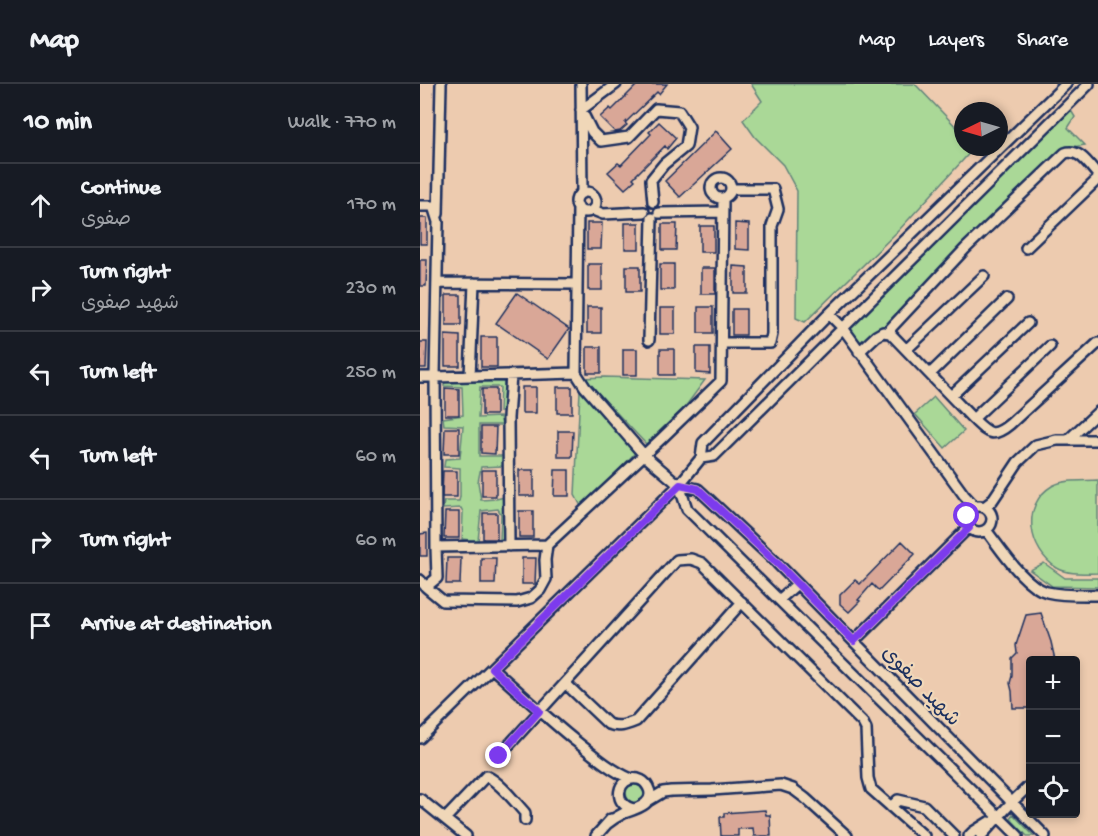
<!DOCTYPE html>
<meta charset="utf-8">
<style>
body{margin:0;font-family:"Gochi Hand","Playpen Sans Arabic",sans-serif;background:#20242c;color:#f1f3f6}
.controls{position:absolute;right:18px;bottom:18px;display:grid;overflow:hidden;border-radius:6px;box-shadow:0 3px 9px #0003}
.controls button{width:54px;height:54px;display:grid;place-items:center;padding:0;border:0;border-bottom:2px solid #363941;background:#171b24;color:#f1f3f6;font:30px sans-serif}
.compass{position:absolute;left:534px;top:18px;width:54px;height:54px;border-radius:50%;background:#171b24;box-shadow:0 3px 9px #0003;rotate:265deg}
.stop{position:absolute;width:18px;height:18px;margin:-14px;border:4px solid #7c3aed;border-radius:50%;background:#fff}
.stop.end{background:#7c3aed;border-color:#fff;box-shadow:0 2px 6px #0008}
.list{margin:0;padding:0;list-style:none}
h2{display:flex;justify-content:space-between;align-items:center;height:78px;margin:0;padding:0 24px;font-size:26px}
h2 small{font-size:20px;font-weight:400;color:#9ea1a6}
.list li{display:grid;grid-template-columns:39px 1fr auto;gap:18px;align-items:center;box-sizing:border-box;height:84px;padding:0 24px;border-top:2px solid #363941}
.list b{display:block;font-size:22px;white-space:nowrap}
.list p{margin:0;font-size:20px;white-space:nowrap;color:#9ea1a6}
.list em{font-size:20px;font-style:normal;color:#9ea1a6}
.icon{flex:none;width:33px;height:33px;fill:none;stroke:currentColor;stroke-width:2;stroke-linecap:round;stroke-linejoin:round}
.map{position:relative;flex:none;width:678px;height:752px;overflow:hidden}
header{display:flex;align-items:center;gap:36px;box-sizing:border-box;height:84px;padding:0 30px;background:#171b24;border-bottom:2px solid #363941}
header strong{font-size:28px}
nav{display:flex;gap:33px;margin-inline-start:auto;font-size:21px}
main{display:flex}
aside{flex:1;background:#171b24}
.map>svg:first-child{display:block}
.green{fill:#aad897;stroke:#62847a;stroke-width:1.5}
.building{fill:#d9a797;stroke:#1b2f5e;stroke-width:1.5}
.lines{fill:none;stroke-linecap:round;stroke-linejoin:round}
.minor-casing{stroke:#1b2f5e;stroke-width:14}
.minor{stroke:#f0d7b8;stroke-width:9}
.route{stroke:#7c3aed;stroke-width:8}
.labels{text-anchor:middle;stroke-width:4.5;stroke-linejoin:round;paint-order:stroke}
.street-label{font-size:21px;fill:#1b2f5e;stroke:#f0d7b8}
</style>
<header>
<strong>Map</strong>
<nav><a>Map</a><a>Layers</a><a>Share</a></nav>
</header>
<main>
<aside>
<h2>10 min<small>Walk · 770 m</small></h2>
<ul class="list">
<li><svg class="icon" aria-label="ahead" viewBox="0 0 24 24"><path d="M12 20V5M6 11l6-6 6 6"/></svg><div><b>Continue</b><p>صفوی</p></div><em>170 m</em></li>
<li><svg class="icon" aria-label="right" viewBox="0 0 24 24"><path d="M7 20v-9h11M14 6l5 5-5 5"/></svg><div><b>Turn right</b><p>شهید صفوی</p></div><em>230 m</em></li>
<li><svg class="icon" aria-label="left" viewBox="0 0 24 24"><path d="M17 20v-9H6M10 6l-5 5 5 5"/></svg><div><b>Turn left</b></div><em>250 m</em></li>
<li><svg class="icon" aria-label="left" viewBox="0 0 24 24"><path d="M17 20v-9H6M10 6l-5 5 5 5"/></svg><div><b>Turn left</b></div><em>60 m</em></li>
<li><svg class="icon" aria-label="right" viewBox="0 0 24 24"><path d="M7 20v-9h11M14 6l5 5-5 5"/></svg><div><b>Turn right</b></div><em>60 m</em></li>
<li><svg class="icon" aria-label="arrive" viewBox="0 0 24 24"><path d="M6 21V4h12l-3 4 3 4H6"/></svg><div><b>Arrive at destination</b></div></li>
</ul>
</aside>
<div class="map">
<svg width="678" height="752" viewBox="0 0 678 752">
<rect width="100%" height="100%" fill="#edcbaf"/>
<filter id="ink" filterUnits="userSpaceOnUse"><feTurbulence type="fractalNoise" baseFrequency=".0167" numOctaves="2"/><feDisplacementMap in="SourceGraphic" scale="12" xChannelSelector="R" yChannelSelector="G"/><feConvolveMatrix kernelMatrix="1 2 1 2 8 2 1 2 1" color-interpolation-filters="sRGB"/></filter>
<g filter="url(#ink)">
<!-- green -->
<path class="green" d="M331,0h164l48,50v13h12l-76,83 -94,92 -9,-4 1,-127 -14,-26 -28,-28 -12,-17 19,-19z
M650,25l5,8 -7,11 17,17 -23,4 -175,179 -26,19 -11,-19z
M184,293l101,3 -20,27 -39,37 -62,-66z
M24,297l60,1v30h-5l1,-25h-20l-2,31 22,-1 2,8h-23v31h25l-1,10 -22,1 -3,15 3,18 15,-1 9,-2v41l-5,1 1,-25 -3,-5 -17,2 -3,30 -16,-2 1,-27 -2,-4 -18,1 1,-8h15l1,-4v-29l-16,-1 1,-8 15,-1 3,-32 -19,-1 -1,-7 20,-3 -1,-28 -18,-1z
M160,306l56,62 -54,56 -7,-13z
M514,313l30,34 -19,17 -30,-34z
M678,396v93c-14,0 -29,2 -41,-5 -28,-17 -37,-63 -5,-82 13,-7 31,-5 46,-6z
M624,479l21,15h33v9l-46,-1 -22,-16z
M206 709a10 10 0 1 1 20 0a10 10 0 1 1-20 0Z
M593,730l21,22h-7l-17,-18z"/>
<!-- building -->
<path class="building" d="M218,0h29l-8,10 -2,-2 -32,31 2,2 -7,6 -5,1 -15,-15 10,-9 2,2z
M239,38l17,16 -9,11 -2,-3 -32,32 2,2 -10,9 -17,-17 10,-9 3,2 30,-31 -2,-2z
M296,47l16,18 -52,48 -15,-16z
M0,134h7v26h-7z
M167,139h15l-1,26h-14z
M205,139h14v26h-14z
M315,139l14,1v26l-14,-1z
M242,140h15l-1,26h-14z
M280,142h14v26h-14z
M0,176h7l-1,26h-6z
M168,180h14v26h-14z
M240,180h14v26h-14z
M206,182h14v26h-14z
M313,182l14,1v26h-14z
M281,184h14v26h-14z
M97,209l52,36 -21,30 -52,-36z
M26,211h15v30h-15z
M167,223h14v26h-14z
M278,223h15v26h-15z
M240,224h15v26h-15z
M312,225h14v26h-14z
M25,251l15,1v30h-15z
M61,253h16v30h-16z
M0,258h7l-1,26h-6z
M167,263h14v26h-14z
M276,263h14v27l-14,-1z
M203,265h14v26h-14z
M240,265h14v26h-14z
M102,303h14v26h-14z
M137,303h15v26h-15z
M25,304l14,1v26h-14z
M62,305h14v26h-14z
M61,343h15l-1,27 -14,-1z
M25,344h14v26h-15z
M138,347h15l-1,26h-14z
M62,386h14v26h-14z
M99,386h15v26h-15z
M135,386h14v26h-15z
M23,387h14v26h-15z
M99,427h14v26h-14z
M25,428h14v26h-15z
M63,429h14v26h-14z
M7,449v23h-7v-22z
M482,457l13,13 -36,37 -7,-7 -14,16 2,1 -11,11 -9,-8v-9l15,-15 5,4z
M27,474h14l-1,26h-14z
M61,474h15l-1,26h-14z
M102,474h14l-1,26h-13z
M621,529l10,29 4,18h-25v48h-17l-1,-17 -2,-8 2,-7v-18l5,-5 -1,-8 10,-30z
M345,726l1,5h4l1,21h-17l-1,-8 -15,1v7h-17l-1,-19h4v-4z"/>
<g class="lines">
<!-- minor casing -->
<g class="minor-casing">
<path id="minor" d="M161,0l1,109
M196,0l-35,26 11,22 9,9 28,-4 27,-28 23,2 10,16 -3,19 -22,18 -13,16 2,22
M291 104a10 10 0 1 1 20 0a10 10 0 1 1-20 0Z
M156 118a10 10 0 1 1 20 0a10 10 0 1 1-20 0Z
M0,122h13l5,16 -3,155h-15
M158,123l-2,166 9,14 59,68 35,30 19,4 79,74 268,273
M173,126l10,4 41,-2
M239,129l63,-1
M18,130l3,-130
M606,164l72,-69
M17,199l140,1
M409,230l14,14 121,167 11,12
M470,249l1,-5 74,-79 100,-96c14,-5 24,12 33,22
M229,256l3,-122
M302,259h48l2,-9v-108l6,-17 -5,-20h-42
M487,265l77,-73
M439,268l17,-16 7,-4 7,1 83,86c15,14 19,20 37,5l88,-81
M156,289l-141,4 1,170 111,-2 114,-106 60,-58 2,-182
M510,290l77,-75
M50,292l4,-93
M531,312l77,-73
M553,335l77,-73
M648,356l30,-28
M281,374l13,-2 375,-372
M259,401l8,24 331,327
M546 435a13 13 0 1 1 26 0a13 13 0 1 1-26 0Z
M564,423l8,-6 26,-39 18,-17 21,-5h41
M566,446c15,19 38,56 61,62 17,4 34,3 51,3
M89,462l-1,-128 3,-43
M0,496l6,7 11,-9 -1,-31
M6,503l17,14 74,1 14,-4 9,-8 6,-11 -1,-19 2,-15
M359,516l18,-16
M434,557l115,-114
M72,584c27,24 53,48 81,71 18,14 37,31 58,40
M145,599l43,41c11,4 18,1 28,-3l106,-119
M0,654l259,-253 22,-27 2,-15 126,-129 237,-230
M79,672l178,-196 14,-1 11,4 161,160 3,6 2,49 3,11 53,47
M0,715l46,37
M228,717l15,-9 8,-1 41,-1 69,-5 12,4 12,9 42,38
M471,723l7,-7 26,6 30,30
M25,735l41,-43c14,6 29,26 39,37v7
M188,739c5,-4 10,-7 16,-10 11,-4 33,-9 24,-26 -2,-4 -6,-7 -10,-8 -21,-4 -27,27 -3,30
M176,752l15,-17
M549,752l4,-4 16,-10
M561,752l31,-34 18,-17"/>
</g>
<!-- minor -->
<use href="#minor" class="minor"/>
</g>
</g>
<g class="lines" filter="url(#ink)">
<!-- route -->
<path class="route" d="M79,672l40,-45 -47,-43 188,-183 18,4 79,74 77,78 115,-113 -3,-8 1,-4"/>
</g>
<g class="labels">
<!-- street labels -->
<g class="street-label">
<text transform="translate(502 601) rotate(46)" y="7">شهید صفوی</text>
</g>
</g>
</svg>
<div class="controls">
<button>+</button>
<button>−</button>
<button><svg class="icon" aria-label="locate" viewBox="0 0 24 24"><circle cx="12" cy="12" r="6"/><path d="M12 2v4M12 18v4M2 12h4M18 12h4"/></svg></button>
</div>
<svg class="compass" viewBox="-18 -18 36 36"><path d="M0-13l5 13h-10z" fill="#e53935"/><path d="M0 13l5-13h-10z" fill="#9ea1a6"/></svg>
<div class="stop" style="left:547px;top:432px"></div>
<div class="stop end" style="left:79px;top:672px"></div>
</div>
</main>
